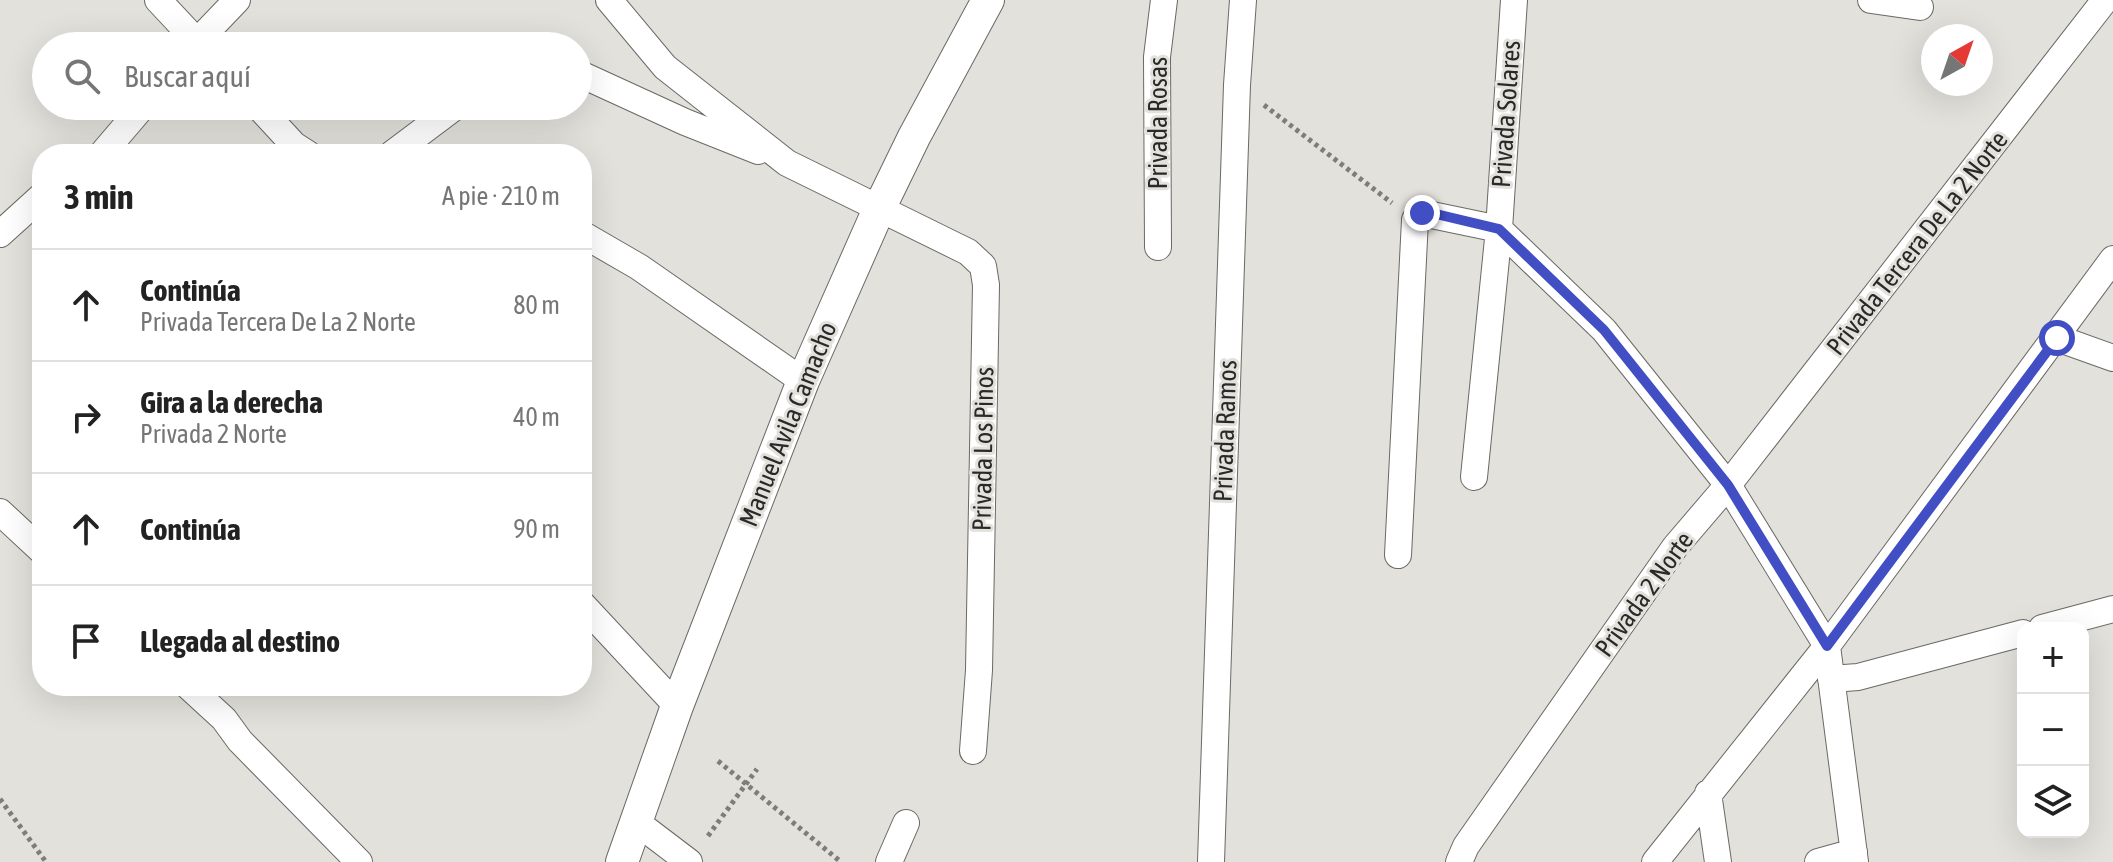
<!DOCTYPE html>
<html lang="es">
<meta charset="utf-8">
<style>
body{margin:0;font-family:"Asap Condensed",sans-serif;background:#f2f2f2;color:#222}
.controls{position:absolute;right:24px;bottom:24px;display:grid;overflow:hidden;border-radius:16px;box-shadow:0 8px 32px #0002}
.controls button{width:72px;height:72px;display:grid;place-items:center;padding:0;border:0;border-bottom:2px solid #e0e0e0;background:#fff;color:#222;font:40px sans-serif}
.compass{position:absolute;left:1921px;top:24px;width:72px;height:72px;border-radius:50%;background:#fff;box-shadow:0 8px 32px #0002;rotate:40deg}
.stop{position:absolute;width:24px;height:24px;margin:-18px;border:6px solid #424ec3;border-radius:50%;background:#fff}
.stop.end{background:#424ec3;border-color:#fff;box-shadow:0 2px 8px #0008}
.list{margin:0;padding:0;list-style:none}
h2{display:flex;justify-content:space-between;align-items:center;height:104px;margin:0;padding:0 32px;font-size:34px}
h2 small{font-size:26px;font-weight:400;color:#767676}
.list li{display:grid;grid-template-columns:52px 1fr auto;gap:24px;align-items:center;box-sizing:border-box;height:112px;padding:0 32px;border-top:2px solid #e0e0e0}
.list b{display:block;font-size:30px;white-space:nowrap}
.list p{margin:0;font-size:26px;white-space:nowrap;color:#767676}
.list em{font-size:26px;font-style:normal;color:#767676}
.icon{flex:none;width:44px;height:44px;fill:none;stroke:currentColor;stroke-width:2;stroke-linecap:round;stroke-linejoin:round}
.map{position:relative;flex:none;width:2113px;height:862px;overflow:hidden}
.search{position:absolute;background:#fff;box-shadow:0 8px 32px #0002;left:32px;top:32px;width:560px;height:88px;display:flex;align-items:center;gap:20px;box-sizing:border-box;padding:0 28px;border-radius:44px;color:#767676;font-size:30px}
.panel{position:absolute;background:#fff;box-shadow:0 8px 32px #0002;left:32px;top:144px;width:560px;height:552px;border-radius:32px}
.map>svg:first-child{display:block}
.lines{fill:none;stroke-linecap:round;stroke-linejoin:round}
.minor-casing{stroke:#6a6965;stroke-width:28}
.tertiary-casing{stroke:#6a6965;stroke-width:34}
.path{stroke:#7e7d7a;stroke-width:5;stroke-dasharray:4 4;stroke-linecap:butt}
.minor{stroke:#fff;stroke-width:26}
.tertiary{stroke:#fff;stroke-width:32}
.route{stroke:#424ec3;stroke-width:10}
.labels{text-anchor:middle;stroke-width:6;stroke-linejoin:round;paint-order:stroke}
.street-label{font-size:26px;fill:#292927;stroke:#e2e1dc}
</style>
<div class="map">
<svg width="2113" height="862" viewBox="0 0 2113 862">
<rect width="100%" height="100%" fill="#e2e1dc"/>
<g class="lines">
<!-- minor casing -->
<g class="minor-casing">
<path id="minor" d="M158,0l43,46
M609,0l56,67 122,96 181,89 15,14 3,19 -7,385 -6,81
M1871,0l49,7
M193,46l44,-46
M578,73l107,49 73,29
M258,106l36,39 14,9
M102,154l41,-48
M392,154l64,-48
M0,234l42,-38
M582,234l57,33 164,114
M1158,247l-1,-190 7,-57
M2057,338l56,20
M1474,477l25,-248 15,-229
M0,512l42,39
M1398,555l17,-335 7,-7 77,16 105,101 124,155 99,161 28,216
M582,604l95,102
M2042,628l71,-19
M1831,679l27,-2 165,-44
M188,686l36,33 16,22 119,121
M1708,793l10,69
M635,821l54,41
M889,862l17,-39
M1211,862l26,-777 6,-85
M1459,862l7,-16 209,-299 53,-62 377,-485
M1655,862l172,-216 286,-387
M1818,862l36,-10"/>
</g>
<!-- tertiary casing -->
<g class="tertiary-casing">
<path id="tertiary" d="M622,862l55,-156 126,-325 76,-172 35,-72 74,-137"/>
</g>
<!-- path -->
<path class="path" d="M1264,105l128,98
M718,761l123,101
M0,799l46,63
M708,836l49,-67"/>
<!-- minor -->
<use href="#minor" class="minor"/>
<!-- tertiary -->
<use href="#tertiary" class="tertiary"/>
</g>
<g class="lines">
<!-- route -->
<path class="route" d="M1422,213l14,1 63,15 105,101 124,155 99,161 230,-308"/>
</g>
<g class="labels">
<!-- street labels -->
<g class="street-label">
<text transform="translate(1506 114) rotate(-86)" y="9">Privada Solares</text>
<text transform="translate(1158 123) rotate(-90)" y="9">Privada Rosas</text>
<text transform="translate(1917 243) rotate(-52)" y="9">Privada Tercera De La 2 Norte</text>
<text transform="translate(788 424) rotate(-68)" y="9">Manuel Avila Camacho</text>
<text transform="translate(1225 431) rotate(-88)" y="9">Privada Ramos</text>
<text transform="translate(983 449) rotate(-89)" y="9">Privada Los Pinos</text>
<text transform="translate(1644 594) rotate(-54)" y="9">Privada 2 Norte</text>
</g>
</g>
</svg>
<div class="controls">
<button>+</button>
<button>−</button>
<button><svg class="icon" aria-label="layers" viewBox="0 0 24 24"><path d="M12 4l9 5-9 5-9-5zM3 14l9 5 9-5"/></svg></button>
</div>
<svg class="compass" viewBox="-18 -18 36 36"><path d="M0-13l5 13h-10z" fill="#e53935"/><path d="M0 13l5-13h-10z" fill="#767676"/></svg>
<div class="stop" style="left:2057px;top:338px"></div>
<div class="stop end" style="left:1422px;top:213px"></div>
<div class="search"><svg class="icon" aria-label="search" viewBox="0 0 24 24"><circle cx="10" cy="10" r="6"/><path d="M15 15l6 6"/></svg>Buscar aquí</div>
<section class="panel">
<h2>3 min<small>A pie · 210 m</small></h2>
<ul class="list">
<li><svg class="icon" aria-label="ahead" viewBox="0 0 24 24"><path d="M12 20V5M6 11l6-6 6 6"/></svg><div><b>Continúa</b><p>Privada Tercera De La 2 Norte</p></div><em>80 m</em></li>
<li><svg class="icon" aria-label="right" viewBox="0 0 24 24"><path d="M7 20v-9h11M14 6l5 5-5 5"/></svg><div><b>Gira a la derecha</b><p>Privada 2 Norte</p></div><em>40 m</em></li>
<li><svg class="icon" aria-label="ahead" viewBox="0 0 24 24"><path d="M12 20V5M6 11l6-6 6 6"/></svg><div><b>Continúa</b></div><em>90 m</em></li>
<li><svg class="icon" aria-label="arrive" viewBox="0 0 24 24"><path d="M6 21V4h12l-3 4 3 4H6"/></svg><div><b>Llegada al destino</b></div></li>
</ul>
</section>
</div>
